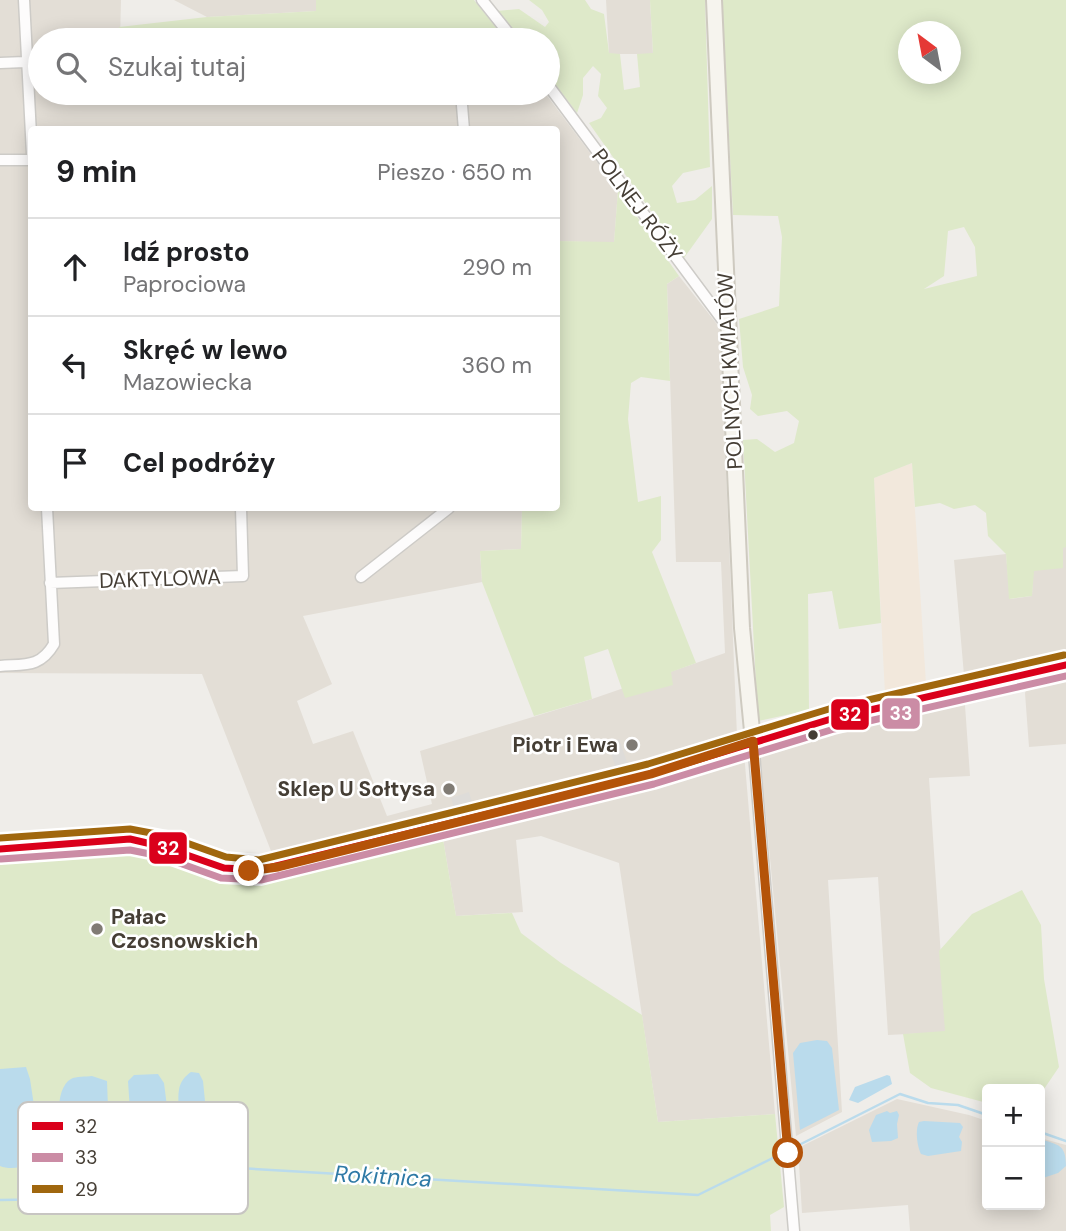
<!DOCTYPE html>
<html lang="pl">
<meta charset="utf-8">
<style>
body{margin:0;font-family:"DM Sans",sans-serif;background:#f2f2f2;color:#202124}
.controls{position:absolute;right:21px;bottom:21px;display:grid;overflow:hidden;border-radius:7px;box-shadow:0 4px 18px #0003}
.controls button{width:63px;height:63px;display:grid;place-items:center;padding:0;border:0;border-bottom:2px solid #e0e0e0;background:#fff;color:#202124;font:35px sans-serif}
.compass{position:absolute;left:898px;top:21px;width:63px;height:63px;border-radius:50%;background:#fff;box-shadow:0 4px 18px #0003;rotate:328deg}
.stop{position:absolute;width:21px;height:21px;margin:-16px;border:5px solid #b45309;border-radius:50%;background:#fff}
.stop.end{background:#b45309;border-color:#fff;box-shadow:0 2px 7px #0008}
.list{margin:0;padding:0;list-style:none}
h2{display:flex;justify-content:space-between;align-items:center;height:91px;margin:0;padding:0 28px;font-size:30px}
h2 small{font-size:23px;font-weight:400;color:#757577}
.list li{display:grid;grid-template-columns:46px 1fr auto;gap:21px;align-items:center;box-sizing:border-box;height:98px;padding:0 28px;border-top:2px solid #e0e0e0}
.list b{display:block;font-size:26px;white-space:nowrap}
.list p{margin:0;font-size:23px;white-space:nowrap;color:#757577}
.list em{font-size:23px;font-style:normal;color:#757577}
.icon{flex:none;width:38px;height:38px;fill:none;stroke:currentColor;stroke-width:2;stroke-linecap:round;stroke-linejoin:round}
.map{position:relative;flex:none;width:1066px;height:1231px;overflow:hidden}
.search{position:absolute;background:#fff;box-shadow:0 4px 18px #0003;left:28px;top:28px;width:532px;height:77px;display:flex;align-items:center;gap:18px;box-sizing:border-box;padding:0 24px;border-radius:38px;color:#757577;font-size:26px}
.panel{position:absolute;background:#fff;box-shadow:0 4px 18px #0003;left:28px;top:126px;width:532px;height:385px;border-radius:7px}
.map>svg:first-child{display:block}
.residential{fill:#e3ded6}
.commercial{fill:#f2e8dc}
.green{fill:#dee9c9;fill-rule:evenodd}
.parking{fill:#dedcd9}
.water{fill:#badbec}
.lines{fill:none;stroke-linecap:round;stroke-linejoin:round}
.stream{stroke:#badbec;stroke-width:2.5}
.street-casing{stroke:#cdcbc7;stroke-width:13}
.secondary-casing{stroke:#cecac0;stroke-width:18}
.street{stroke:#fdfcfc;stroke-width:10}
.secondary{stroke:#f6f4ee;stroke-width:14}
.bus-1-casing{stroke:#fff;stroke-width:12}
.bus-2-casing{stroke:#fff;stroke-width:12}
.bus-3-casing{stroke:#fff;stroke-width:12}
.bus-1{stroke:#da001b;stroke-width:7}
.bus-2{stroke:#cb8ca5;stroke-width:7}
.bus-3{stroke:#a0670e;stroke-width:7}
.route{stroke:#b45309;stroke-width:9}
.bus-dot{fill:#453e35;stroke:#fff;stroke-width:2.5}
.poi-dot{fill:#807b74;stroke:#fff;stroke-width:2.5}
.labels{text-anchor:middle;stroke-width:5;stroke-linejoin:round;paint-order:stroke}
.street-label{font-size:21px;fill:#453e35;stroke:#fff}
.poi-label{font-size:21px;font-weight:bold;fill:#453e35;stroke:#fff;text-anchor:end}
.water-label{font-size:23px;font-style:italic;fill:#2f7aa6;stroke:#fff}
.key{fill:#fff;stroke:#c7c5c2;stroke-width:2}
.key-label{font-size:19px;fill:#453e35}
.line-badge{stroke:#fff;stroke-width:2.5}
.badge-label{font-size:19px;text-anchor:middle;font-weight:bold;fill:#fff}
</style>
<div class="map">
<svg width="1066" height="1231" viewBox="0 0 1066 1231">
<rect width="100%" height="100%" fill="#efede9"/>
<!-- residential -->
<path class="residential" d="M0,0h121l-1,40h-80v53h505l73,97 -4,53 -57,-2 -1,-111h-524v378h490l-1,41 -41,2 2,31 -179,34 29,68 -35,17 16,43 40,-13 34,85 45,-12 -12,-53 172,-52 133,-46 -4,-91h-45l-9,-278 12,-8 41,52 17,408 -282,74 -160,38 -24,3 -69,-177 -202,-1z
M174,0h142v11l-109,6z
M606,0h44l3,54h-44z
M1062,547h4v105l-102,23 -10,-115 52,-6 4,45 22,-3 1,-25z
M1066,671v73l-37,3 -4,-54 5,-14z
M964,691l6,85 -41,2 17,254 -58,3 -10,-158 -50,3 14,232 -46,24 -36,-385z
M744,753l31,361 -117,8 -39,-259 -78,-27 -25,4 7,72 -67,4 -14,-83 160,-39z
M897,1099l72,16 18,6v84h53v-67l26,7v86h-156l-2,-26 -106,8 -4,-65z"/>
<!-- commercial -->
<path class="commercial" d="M912,463l14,221 -41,10 -11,-216z"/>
<!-- green -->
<path class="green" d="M316,0h158l32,40h-386l-1,-13 88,-10 109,-6z
M529,0h56l6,9 13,5 5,39 11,1 4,36 16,-3 -3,-33 16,-1 -3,-53h55l5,167 -27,6 -11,13 5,17 18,-3 17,-14v33l-28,39 -95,-135 12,-5 6,-10 -9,-12 3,-22 -8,-8 -10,12v17l-6,18 -29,-38v-35h-28l-23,-29 22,-2 26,18 4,-5 -7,-12z
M722,0h344v547l-3,1v20l-29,3 -2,25 -23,3 -3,-45 -18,-18 -2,-23 -11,-8 -21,4 -14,-6 -25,4 -3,-44 -38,15 7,145 -42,6 -7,-38 -24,3 1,116 -51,11 -15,-281 14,-1 18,13 19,-9 5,-22 -12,-10 -29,5 -8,-7 2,-14 -9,-28 -4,-48 40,-13 3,-69 -4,-21 -45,-1zM908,32h42v42h-42zM964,227l11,20 2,29 -53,13 20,-13 4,-45z
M618,190l61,86 -12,8 3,97 -29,-4 -10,6 -3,36 10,83 23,-6v44l-9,12 44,111 -25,9 2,13 -48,13 -17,-49 -24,8 8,42 -58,17 -52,-134 -2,-31 41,-2 1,-41h34l1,-267 57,1z
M442,833l14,83 56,-3 9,20 40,30 81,52 16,107 117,-8 9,93 -14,8 1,16h-771v-376l110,-8 34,3 58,27 44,4 77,-14z
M1022,890l19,35 3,54 15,88 -19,28v-6h-53v14l-56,-15 -21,-15 -7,-39 42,-3 -6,-80 33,-37z"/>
<!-- parking -->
<path class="parking" d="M619,739l9,26 -12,4 -8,-26z
M469,792l4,13 -18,5 -4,-12z"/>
<!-- water -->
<path class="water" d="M817,1040l10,1 5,7 7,62 -39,20 -7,-77 7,-10z
M26,1067l4,12 12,80c-11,7 -30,12 -42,7v-97z
M191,1072l8,1 4,8 8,81 -4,11 -9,4 -10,-4c-4,-17 -12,-68 -9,-83 1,-8 6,-14 12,-18z
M158,1074l6,9 8,63 -5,15 -9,5 -11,-1 -15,-24 -4,-60 6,-6z
M887,1075l3,1 2,8 -34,19 -9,-3 6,-13z
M92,1076l15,5 3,80c-11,1 -27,5 -37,-3 -16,-12 -21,-69 -2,-79 5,-3 15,-2 21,-3z
M887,1111l3,2 7,-2 2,4 -2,9 1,14 -7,3 -19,1 -3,-12 7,-15z
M924,1121l36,2 3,4 -4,10 3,5 -1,9 -33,5 -7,-2c-4,-8 -6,-24 -2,-32z
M1040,1139c18,6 26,5 26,27l-8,7 -18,6z"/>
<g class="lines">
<!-- stream -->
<path class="stream" d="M1040,1132l26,9
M799,1145l101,-51 28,9 30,2 29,10
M0,1200l196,-3 38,2 2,-28 3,-3 459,27 85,-42"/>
<!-- street casing -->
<g class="street-casing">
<path id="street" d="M24,0l8,154
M482,0l32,40
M0,63l25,-1
M548,85l179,241
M461,93l3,37
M0,160h32
M361,577l88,-69
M50,583l193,-7 -2,-68
M0,666c25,-2 40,2 54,-22l-7,-136
M753,741l41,490"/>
</g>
<!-- secondary casing -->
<g class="secondary-casing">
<path id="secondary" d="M714,0l28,628 11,113
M0,849l130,-10c50,5 75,35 130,31l391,-96 180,-55 235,-54"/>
</g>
<!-- street -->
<use href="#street" class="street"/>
<!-- secondary -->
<use href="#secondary" class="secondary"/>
<!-- bus-1 casing -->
<g class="bus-1-casing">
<path id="bus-1" d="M0,849l130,-10 34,8 60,21 36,2 391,-96 180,-55 235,-54"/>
</g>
<!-- bus-2 casing -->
<g class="bus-2-casing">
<path id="bus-2" d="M1,859l129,-9 30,6 61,22 40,2 393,-96 180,-55 232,-53"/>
</g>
<!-- bus-3 casing -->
<g class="bus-3-casing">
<path id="bus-3" d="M0,838l130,-9 37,7 59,21 33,3 389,-96 181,-55 235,-54"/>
</g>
<!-- bus-1 -->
<use href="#bus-1" class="bus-1"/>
<!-- bus-2 -->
<use href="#bus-2" class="bus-2"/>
<!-- bus-3 -->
<use href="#bus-3" class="bus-3"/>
</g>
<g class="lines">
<!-- route -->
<path class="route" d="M249,871l29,-4 373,-93 102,-33 35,412"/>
</g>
<!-- markers -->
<circle class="bus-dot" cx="813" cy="735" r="6"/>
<g class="poi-dot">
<circle cx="632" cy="745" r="7"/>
<circle cx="449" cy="789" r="7"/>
<circle cx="97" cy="929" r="7"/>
</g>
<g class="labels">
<!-- street labels -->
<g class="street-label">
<text transform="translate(637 205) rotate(53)" y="7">POLNEJ RÓŻY</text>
<text transform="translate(730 371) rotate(-93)" y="7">POLNYCH KWIATÓW</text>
<text transform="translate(160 579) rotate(-2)" y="7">DAKTYLOWA</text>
</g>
<!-- poi labels -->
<g class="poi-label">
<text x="618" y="752">Piotr i Ewa</text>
<text x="435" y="796">Sklep U Sołtysa</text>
<text x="111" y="924" text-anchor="start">Pałac<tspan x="111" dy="24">Czosnowskich</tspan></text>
</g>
<!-- water labels -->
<g class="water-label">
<text transform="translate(383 1176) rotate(3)" y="8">Rokitnica</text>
</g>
</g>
<!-- legend -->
<rect x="18" y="1102" width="230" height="112" rx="10" class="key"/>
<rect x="32" y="1122" width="31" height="8" fill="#da001b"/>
<rect x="32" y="1153" width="31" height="9" fill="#cb8ca5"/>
<rect x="32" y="1185" width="31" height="8" fill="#a0670e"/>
<g class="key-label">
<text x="75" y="1133">32</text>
<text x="75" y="1164">33</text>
<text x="75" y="1196">29</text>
</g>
<g class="line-badge">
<rect x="881" y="697" width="40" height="33" rx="7" fill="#cb8ca5"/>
<rect x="830" y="698" width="40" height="33" rx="7" fill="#da001b"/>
<rect x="148" y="831" width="40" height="34" rx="7" fill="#da001b"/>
</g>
<g class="badge-label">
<text x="901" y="720">33</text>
<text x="850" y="721">32</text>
<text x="168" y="855">32</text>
</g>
</svg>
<div class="controls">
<button>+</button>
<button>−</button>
</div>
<svg class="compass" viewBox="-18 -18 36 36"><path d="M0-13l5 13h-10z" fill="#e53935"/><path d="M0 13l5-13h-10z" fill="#757577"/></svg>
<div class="stop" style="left:788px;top:1153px"></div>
<div class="stop end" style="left:249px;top:871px"></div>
<div class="search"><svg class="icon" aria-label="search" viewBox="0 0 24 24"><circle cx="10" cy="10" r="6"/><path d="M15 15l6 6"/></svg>Szukaj tutaj</div>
<section class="panel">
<h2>9 min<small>Pieszo · 650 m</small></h2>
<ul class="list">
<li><svg class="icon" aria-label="ahead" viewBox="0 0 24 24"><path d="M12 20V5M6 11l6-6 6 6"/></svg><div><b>Idź prosto</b><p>Paprociowa</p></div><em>290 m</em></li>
<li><svg class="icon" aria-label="left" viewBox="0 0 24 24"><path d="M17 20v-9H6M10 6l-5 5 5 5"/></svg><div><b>Skręć w lewo</b><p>Mazowiecka</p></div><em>360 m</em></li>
<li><svg class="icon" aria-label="arrive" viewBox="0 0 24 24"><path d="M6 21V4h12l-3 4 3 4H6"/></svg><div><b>Cel podróży</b></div></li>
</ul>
</section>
</div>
